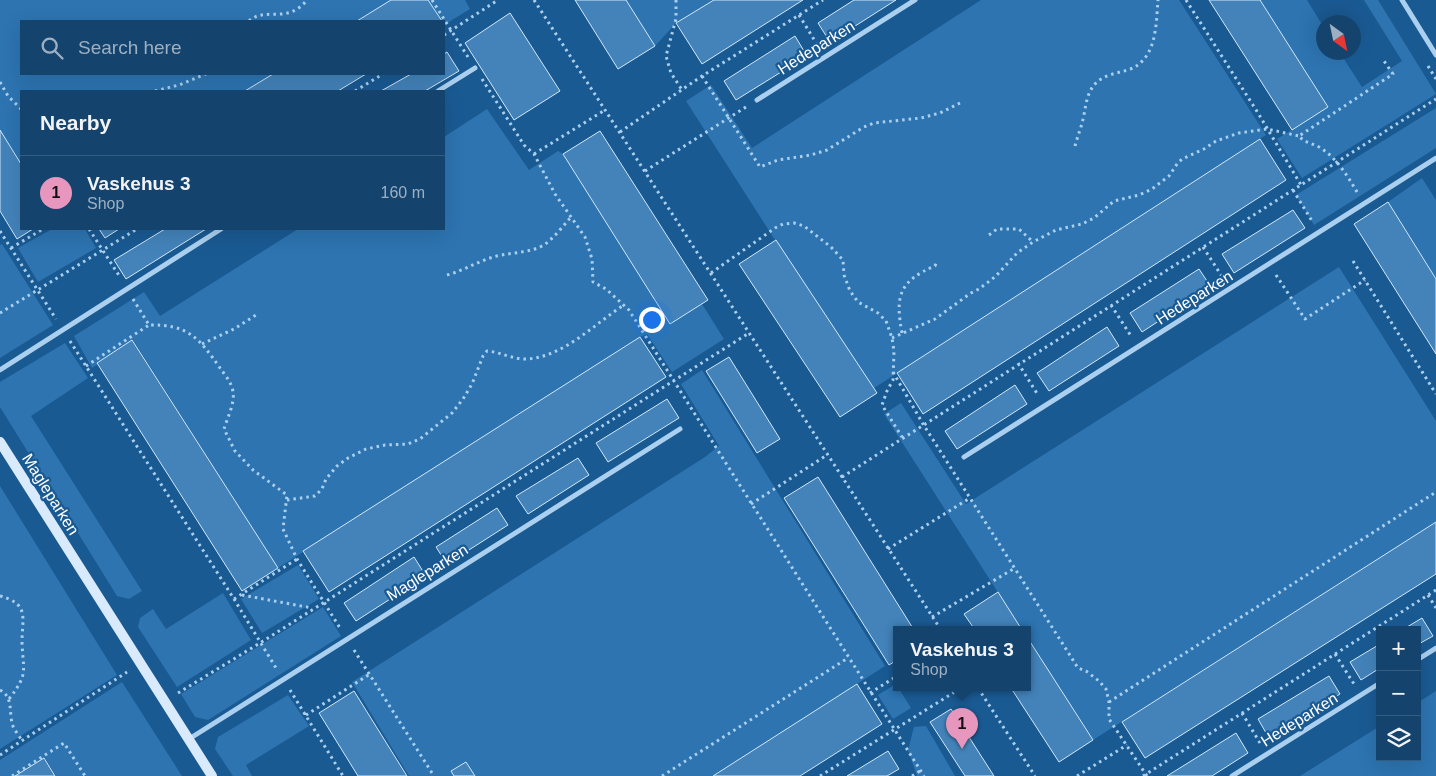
<!DOCTYPE html>
<meta charset="utf-8">
<style>
body{margin:0;font-family:Arial,sans-serif;background:#1d4b73;color:#f1f3f6}
.controls{position:absolute;right:15px;bottom:15px;display:grid;overflow:hidden;border-radius:0px;box-shadow:0 5px 20px #0002}
.controls button{width:45px;height:45px;display:grid;place-items:center;padding:0;border:0;border-bottom:1px solid #335c81;background:#14446e;color:#f1f3f6;font:25px sans-serif}
.compass{position:absolute;left:1316px;top:15px;width:45px;height:45px;border-radius:50%;background:#14446e;box-shadow:0 5px 20px #0002;rotate:147deg}
.you{position:absolute;left:651px;top:319px;width:18px;height:18px;margin:-12px;border:4px solid #fff;border-radius:50%;background:#1a73e8;box-shadow:0 0 0 8px #1a73e833}
.badge{display:grid;place-items:center;width:32px;height:32px;border-radius:50%;background:#e797bd;color:#111;font-size:16px;font-weight:700}
.pin{position:absolute;translate:-50% -41px;filter:drop-shadow(0 1px 2px #0008)}
.pin::after{content:'';position:absolute;top:26px;width:18px;height:15px;background:inherit;clip-path:polygon(0 0,100% 0,50% 100%)}
.popup{position:absolute;left:893px;top:626px;width:138px;height:65px;box-sizing:border-box;display:grid;place-content:center;border-radius:0px;background:#14446e;filter:drop-shadow(0 1px 4px #0005);font-size:16px;white-space:nowrap;color:#9db0c2}
.popup b{font-size:19px;color:#f1f3f6}
.popup::after{content:'';position:absolute;left:50%;top:100%;margin-left:-10px;border:10px solid transparent;border-top-color:#14446e}
.list{margin:0;padding:0;list-style:none}
h2{display:flex;justify-content:space-between;align-items:center;height:65px;margin:0;padding:0 20px;font-size:21px}
h2 small{font-size:16px;font-weight:400;color:#9db0c2}
.list li{display:grid;grid-template-columns:32px 1fr auto;gap:15px;align-items:center;box-sizing:border-box;height:75px;padding:0 20px;border-top:1px solid #335c81}
.list b{display:block;font-size:19px;white-space:nowrap}
.list p{margin:0;font-size:16px;white-space:nowrap;color:#9db0c2}
.list em{font-size:16px;font-style:normal;color:#9db0c2}
.icon{flex:none;width:28px;height:28px;fill:none;stroke:currentColor;stroke-width:2;stroke-linecap:round;stroke-linejoin:round}
.map{position:relative;flex:none;width:1436px;height:776px;overflow:hidden}
.search{position:absolute;background:#14446e;box-shadow:0 5px 20px #0002;left:20px;top:20px;width:425px;height:55px;display:flex;align-items:center;gap:12px;box-sizing:border-box;padding:0 18px;border-radius:0px;color:#9db0c2;font-size:19px}
.panel{position:absolute;background:#14446e;box-shadow:0 5px 20px #0002;left:20px;top:90px;width:425px;height:140px;border-radius:0px}
.map>svg:first-child{display:block}
.green{fill:#2d74b1}
.building{fill:#4383ba;stroke:#d1e8fb}
.lines{fill:none;stroke-linecap:round;stroke-linejoin:round}
.path{stroke:#abd0ef;stroke-width:3;stroke-dasharray:2.5 4;stroke-linecap:butt}
.street{stroke:#abd0ef;stroke-width:5}
.secondary{stroke:#d8eafb;stroke-width:10}
.labels{text-anchor:middle;stroke-width:4.5;stroke-linejoin:round;paint-order:stroke}
.street-label{font-size:16px;fill:#fff;stroke:#1a5a93}
</style>
<div class="map">
<svg width="1436" height="776" viewBox="0 0 1436 776">
<rect width="100%" height="100%" fill="#1a5a93"/>
<!-- green -->
<path class="green" d="M0,0h391l-34,21h-336v53h252l-28,17h-224v73l-21,-34z
M428,0h37l5,9 -26,16v-4h-2z
M626,0h88l-38,23 -21,23z
M981,0h198l87,135 -395,255 -185,-289 25,-16 41,63z
M1260,0h47l16,26 1,26 16,1 22,34 40,-26 -38,-61h14l58,94 -134,84 -25,-39 51,-32z
M1436,108v40l-122,77 -18,-30z
M487,109l42,61 29,-19 5,3 107,170 32,-20 22,35 -52,33 -25,-38 -7,3 -362,231 -145,-228 -41,28 -18,-32 70,-44 16,24 138,-87h146v-92z
M1422,178l14,22v79l-48,-77z
M52,229h33l11,19 -58,34 -20,-34z
M2,244l51,81 -53,33v-113z
M1339,267l97,154v101l-343,218 -66,-103v-7h-5l-138,-216 17,-11 65,101z
M65,343l23,35 -57,38 111,175 -13,8 -12,-3 -117,-189v-25z
M702,370l183,296 -171,110h-305l-57,-94 353,-225 14,-11 -38,-62z
M0,486l117,189 -117,74z
M298,565l21,34 -57,34 -21,-34z
M223,593l28,47 -74,47 -39,-60 2,-9 13,-9 13,20z
M323,607l18,29 -133,84 -13,-3 -14,-23z
M122,682l60,94h-126l-11,-18 -28,18h-17v-16z
M896,684l15,24 -18,11 -15,-24z
M1436,691v85h-136l80,-50v31h37v-54z
M288,695l21,31 -63,39 6,11h-19l-18,-27 3,-12z
M926,726l29,50h-38l-9,-26 6,-23z"/>
<!-- building -->
<path class="building" d="M391,0h37l14,21h-85z
M575,0h51l29,46 -37,23z
M714,0h89l-101,64 -26,-41z
M854,0h42l-66,42 -12,-19z
M1209,0h51l68,107 -36,23z
M510,13l50,78 -46,29 -49,-77z
M795,36l12,20 -71,44 -12,-19z
M447,52l12,19 -34,20h-44l30,-17h33v-20z
M273,74h93l-28,17h-93z
M0,130l21,34v65h12l-16,10 -17,-28z
M600,131l108,169 -38,24 -107,-170z
M1260,139l26,41 -363,234 -26,-41z
M1388,202l48,77v75l-82,-130z
M1293,210l12,18 -71,45 -12,-19z
M99,229h20l-14,9z
M165,229h41l-80,50 -12,-19z
M776,240l101,153 -37,24 -101,-153z
M1199,269l12,18 -69,45 -12,-19z
M1107,327l12,19 -70,45 -12,-18z
M640,337l26,40 -337,215 -26,-41z
M132,340l146,228 -36,23 -145,-228z
M729,357l51,82 -23,14 -51,-82z
M1015,385l12,19 -70,45 -12,-18z
M667,399l12,19 -71,44 -12,-19z
M578,458l11,17 -61,39 -12,-18z
M818,477l96,153h-17v30l-8,5 -105,-167z
M497,508l11,17 -61,39 -11,-17z
M1436,522v52l-291,184 -23,-36z
M414,557l12,19 -70,45 -12,-18z
M998,592l24,38h-47l-11,-16z
M1422,618l11,18 -16,9v-15h-15z
M1027,637l66,103 -34,22 -48,-74h16z
M1380,644v24l-19,12 -11,-18z
M1329,676l11,18 -71,44 -11,-19z
M857,684l25,40 -82,52h-87z
M354,691l53,85h-49l-39,-63z
M951,709l43,67h-29l-35,-54z
M1236,733l12,20 -36,23h-45z
M888,751l11,18 -12,7h-40z
M44,758l11,18h-40z
M466,762l9,14h-21l-3,-5z"/>
<g class="lines">
<!-- path -->
<path class="path" d="M432,0l36,57
M534,0l407,630
M676,0v19l-10,37 5,17 11,17
M1186,0l72,113 43,72
M799,15l19,31
M249,21c16,-15 38,4 58,-21
M444,35l54,-35
M1428,66l8,13
M702,76l58,91 18,-7 33,-5 16,-5 37,-23 10,-4 47,-5 19,-5 20,-10
M482,79l42,66 10,9 21,40 30,43 7,22 1,23 13,7 23,21 295,466
M0,82l8,14 13,13
M155,91l24,-6 27,-11
M355,91l28,-17
M620,132l82,-56 121,-76
M1075,146c2,-8 5,-15 7,-23 4,-13 3,-29 14,-40 8,-8 21,-10 32,-13 29,-10 28,-45 30,-70
M534,154l71,-44
M645,171l101,-64
M1293,190l19,31
M1357,192c-10,-17 -21,-35 -38,-45 -7,-4 -14,-4 -20,-11l94,-62 -9,-13
M89,229l31,48
M0,231l56,88
M989,235l8,-6h22l14,13
M1203,247l20,31
M11,248l32,-19
M1353,261l83,133
M711,273l64,-45 8,-4 11,-1 10,3 27,21 12,13 1,15 6,16 8,11 20,11 8,8 6,17 2,13 -1,29 -6,11 -5,14 20,32
M447,275c15,-4 28,-12 43,-17 17,-6 38,-4 54,-13 10,-7 19,-19 27,-28
M1276,275l29,44 60,-39
M133,299l16,26c39,-1 50,13 71,43 5,7 12,15 13,24 2,11 -6,27 -9,37l11,22 18,19 34,25 -4,34 14,30 43,69
M1111,305l20,31
M0,313l137,-84
M902,333c-7,-37 -3,-52 33,-67l2,-6
M892,338l43,-19 36,-26 8,-4 17,-13 21,-23 16,-11 23,-12 26,-6 12,-6 20,-17 25,-6 13,-6 17,-13 8,-12 5,-5 22,-10 12,-8 23,-8 28,-4 32,7
M70,341l164,258 42,69
M202,344l32,-15 22,-14
M1018,363l20,32
M86,366l63,-41
M893,372l30,52 155,244 8,3 13,10 7,8 3,13v17l38,57
M842,477l594,-378
M287,500l28,-4 7,-7 4,-10 11,-13 11,-8 18,-9 19,-4 23,-1 12,-5 32,-26 11,-14 9,-15 11,-28 4,-5c13,1 25,8 38,8 38,-1 69,-35 99,-54
M751,504l76,-49
M888,549l82,-51
M242,595l70,13
M1428,595l8,13
M0,596c30,8 22,22 22,46 1,30 7,31 -13,57
M234,599l63,-40
M932,617l83,-49
M354,650l80,126
M1335,654l19,30
M978,688l57,88
M0,690c13,7 9,20 12,33 1,6 7,12 10,18
M290,690l53,86
M178,693l82,-50 489,-310
M870,693l27,-17
M1109,702l327,-210
M1242,713l18,30
M306,715l64,-41
M0,755l127,-83
M12,776l52,-33 21,33
M662,776l186,-118
M820,776l141,-88
M912,776l8,-5
M1077,776l50,-31
M1143,776l293,-186"/>
<!-- street -->
<path class="street" d="M1402,0l34,55
M438,91l37,-23
M757,100l158,-100
M0,370l221,-141
M964,457l472,-299
M1417,660l19,-12
M189,739l491,-310
M1232,776l148,-93"/>
<!-- secondary -->
<path class="secondary" d="M0,442l212,334"/>
</g>
<g class="labels">
<!-- street labels -->
<g class="street-label">
<text transform="translate(816 47) rotate(-32)" y="6">Hedeparken</text>
<text transform="translate(1194 297) rotate(-32)" y="6">Hedeparken</text>
<text transform="translate(51 494) rotate(58)" y="6">Magleparken</text>
<text transform="translate(427 572) rotate(-32)" y="6">Magleparken</text>
<text transform="translate(1299 719) rotate(-32)" y="6">Hedeparken</text>
</g>
</g>
</svg>
<div class="controls">
<button>+</button>
<button>−</button>
<button><svg class="icon" aria-label="layers" viewBox="0 0 24 24"><path d="M12 4l9 5-9 5-9-5zM3 14l9 5 9-5"/></svg></button>
</div>
<svg class="compass" viewBox="-18 -18 36 36"><path d="M0-13l5 13h-10z" fill="#e53935"/><path d="M0 13l5-13h-10z" fill="#9db0c2"/></svg>
<div class="you"></div>
<div class="pin badge" style="left:962px;top:749px">1</div>
<div class="popup"><b>Vaskehus 3</b>Shop</div>
<div class="search"><svg class="icon" aria-label="search" viewBox="0 0 24 24"><circle cx="10" cy="10" r="6"/><path d="M15 15l6 6"/></svg>Search here</div>
<section class="panel">
<h2>Nearby<small></small></h2>
<ul class="list">
<li><span class="badge">1</span><div><b>Vaskehus 3</b><p>Shop</p></div><em>160 m</em></li>
</ul>
</section>
</div>
